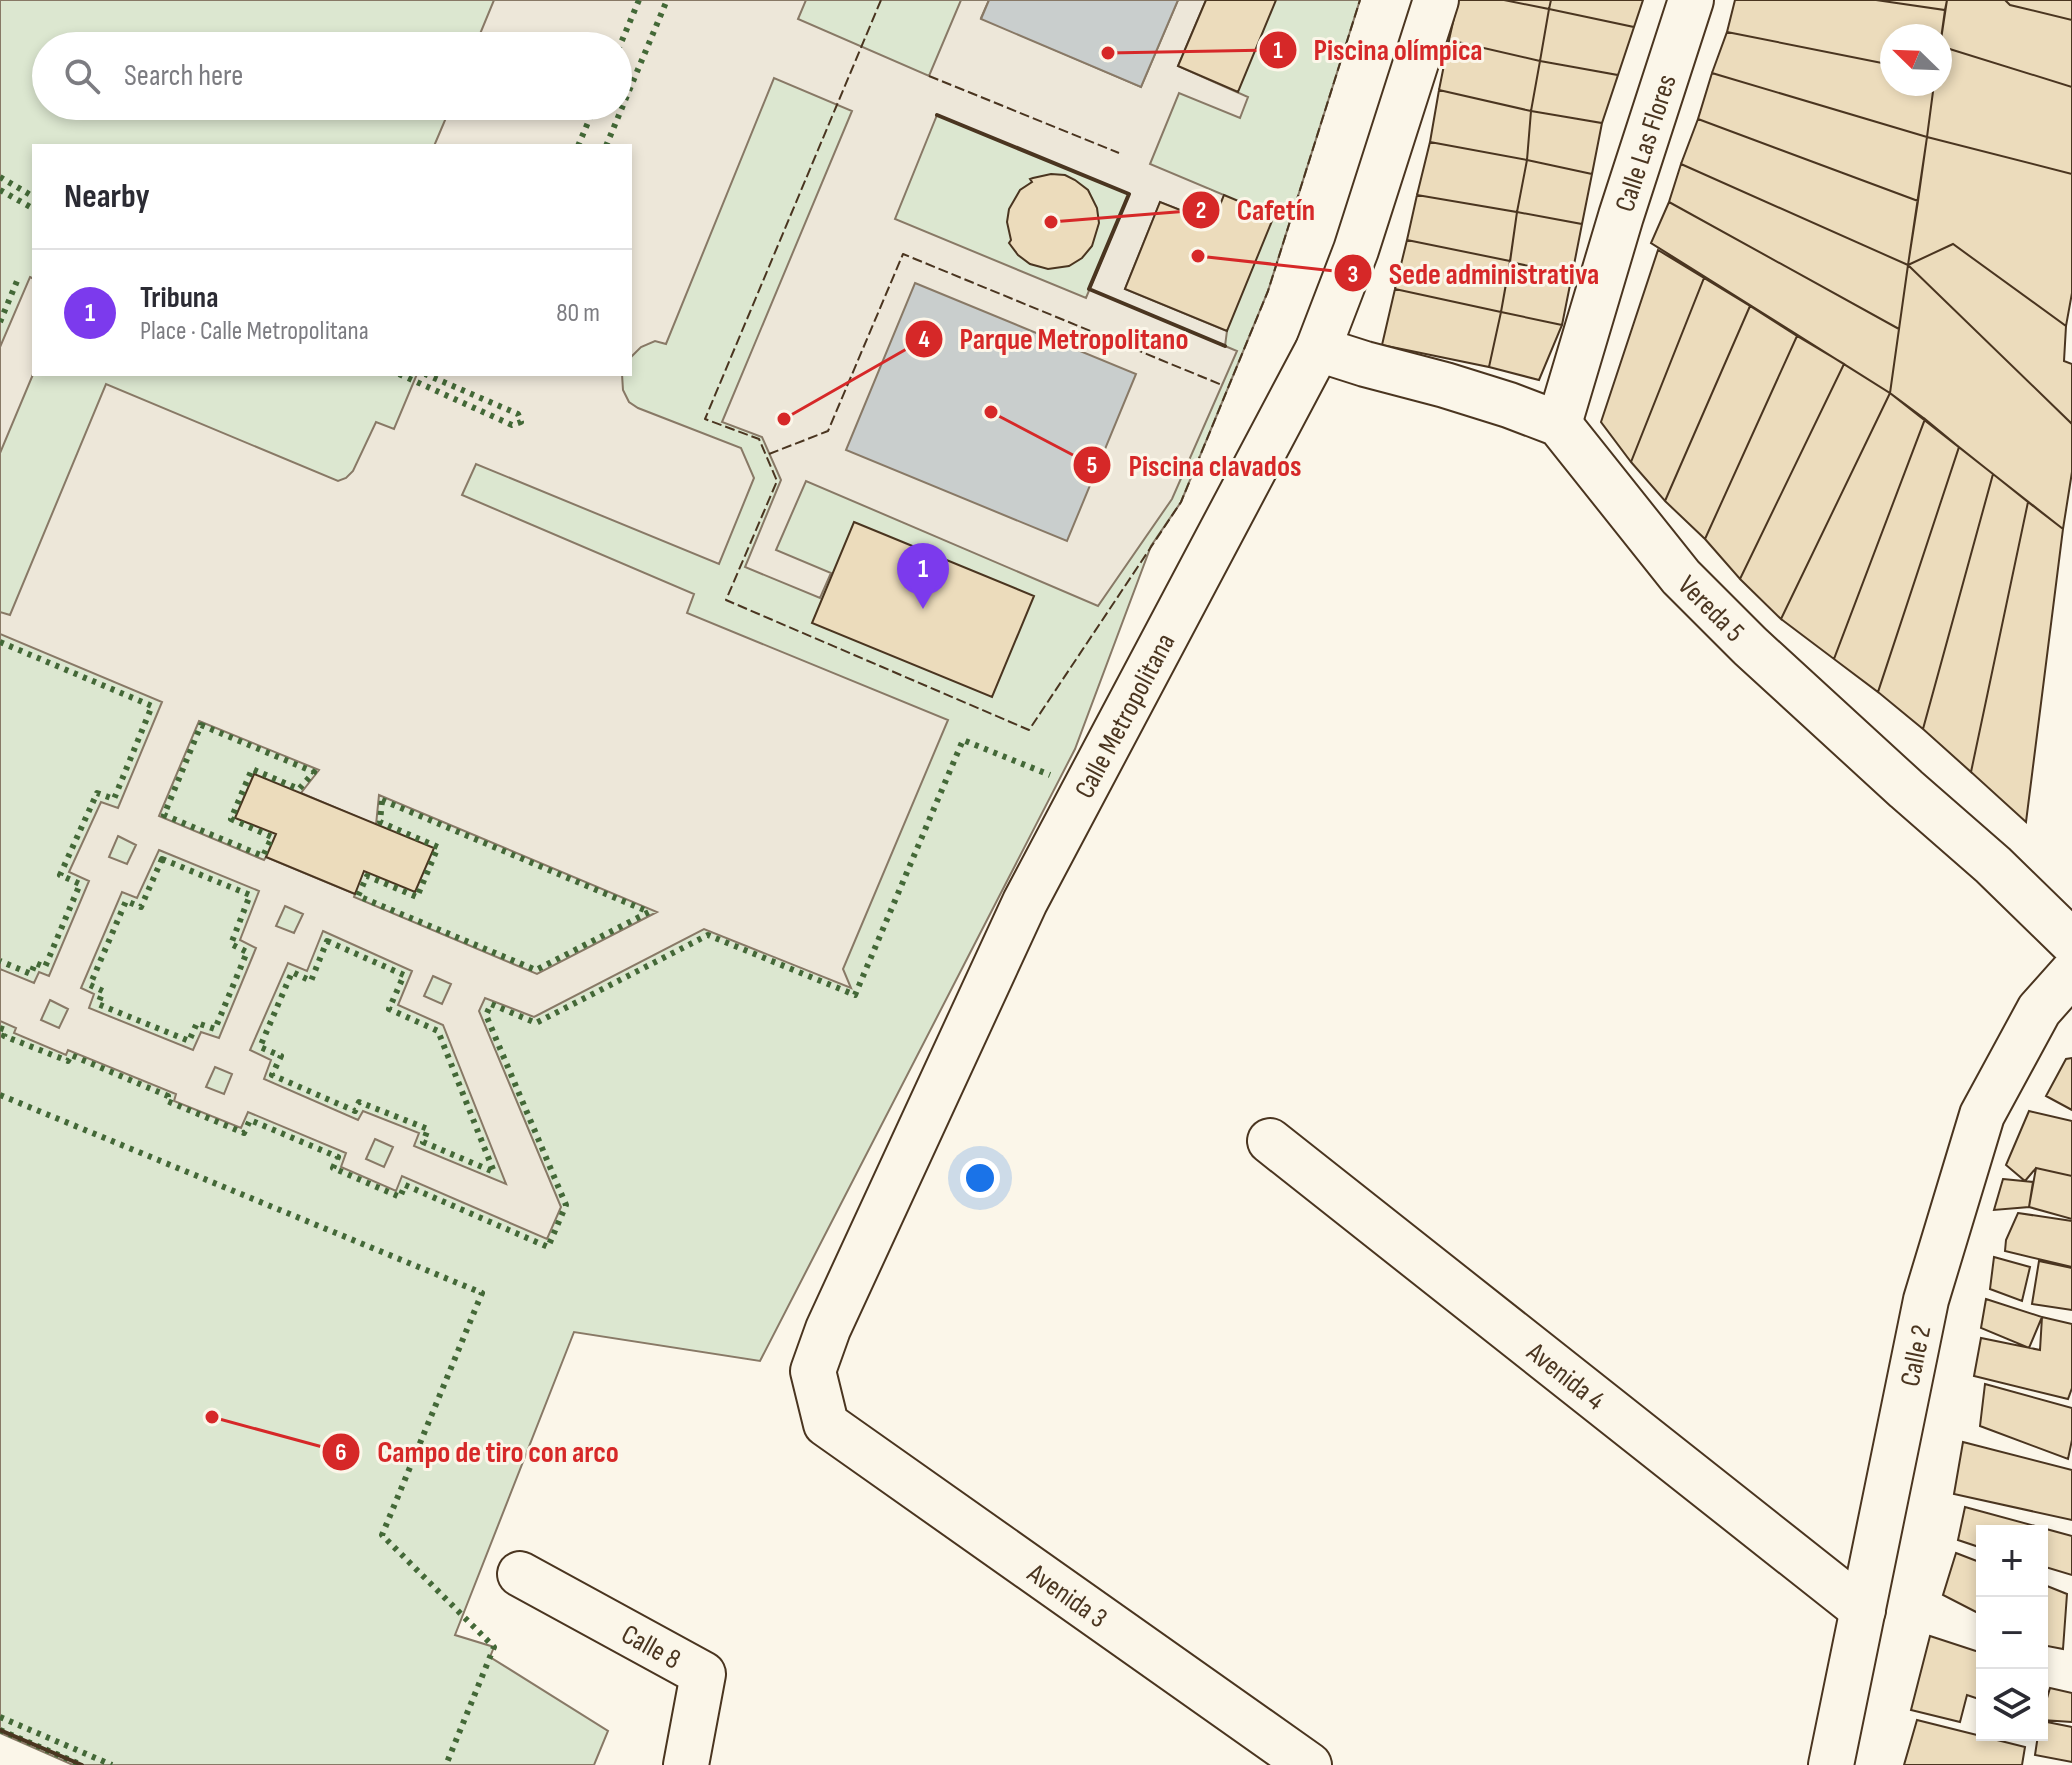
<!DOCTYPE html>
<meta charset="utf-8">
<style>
body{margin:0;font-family:"Sofia Sans Condensed",sans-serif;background:#f2f2f3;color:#2b2b33}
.controls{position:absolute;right:24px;bottom:24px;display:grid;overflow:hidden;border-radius:0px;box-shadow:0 4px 12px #0003}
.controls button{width:72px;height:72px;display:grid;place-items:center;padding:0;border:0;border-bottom:2px solid #e1e1e2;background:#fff;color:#2b2b33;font:40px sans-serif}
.compass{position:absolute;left:1880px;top:24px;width:72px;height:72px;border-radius:50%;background:#fff;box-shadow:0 4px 12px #0003;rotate:293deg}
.you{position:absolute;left:980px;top:1178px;width:28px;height:28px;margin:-20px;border:6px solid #fff;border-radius:50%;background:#1a73e8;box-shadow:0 0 0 12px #1a73e833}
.badge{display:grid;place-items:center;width:52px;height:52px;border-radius:50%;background:#7c3aed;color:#fff;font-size:26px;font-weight:700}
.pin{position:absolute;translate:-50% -66px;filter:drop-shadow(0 2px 4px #0008)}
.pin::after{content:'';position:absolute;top:42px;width:28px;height:24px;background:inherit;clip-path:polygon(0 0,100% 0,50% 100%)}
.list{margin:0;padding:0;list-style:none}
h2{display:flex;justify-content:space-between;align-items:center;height:104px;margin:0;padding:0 32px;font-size:34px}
h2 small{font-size:26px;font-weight:400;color:#7c7c81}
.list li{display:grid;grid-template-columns:52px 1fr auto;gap:24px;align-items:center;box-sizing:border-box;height:128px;padding:0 32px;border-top:2px solid #e1e1e2}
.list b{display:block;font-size:30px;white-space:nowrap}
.list p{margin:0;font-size:26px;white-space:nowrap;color:#7c7c81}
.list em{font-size:26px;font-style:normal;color:#7c7c81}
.icon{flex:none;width:44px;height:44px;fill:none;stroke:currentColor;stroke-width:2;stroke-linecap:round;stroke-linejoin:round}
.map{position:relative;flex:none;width:2072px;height:1765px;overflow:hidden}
.search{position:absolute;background:#fff;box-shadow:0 4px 12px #0003;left:32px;top:32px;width:600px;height:88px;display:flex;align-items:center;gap:20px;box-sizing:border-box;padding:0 28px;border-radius:44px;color:#7c7c81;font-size:30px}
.panel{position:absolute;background:#fff;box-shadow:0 4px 12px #0003;left:32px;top:144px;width:600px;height:232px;border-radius:0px}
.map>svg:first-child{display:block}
.green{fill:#dce7d0;stroke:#887966;stroke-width:2;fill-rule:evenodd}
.parking{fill:#ede7d9;stroke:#887966;stroke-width:2;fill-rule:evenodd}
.water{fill:#c9cecd;stroke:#887966;stroke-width:2}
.building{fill:#ecdcbc;stroke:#4a3520;stroke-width:2}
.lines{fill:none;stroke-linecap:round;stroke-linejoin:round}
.street-casing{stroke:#4a3520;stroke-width:48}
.street{stroke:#fbf6e9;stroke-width:44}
.hedge{stroke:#436837;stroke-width:6;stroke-dasharray:4 6;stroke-linecap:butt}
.fence{stroke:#4a3520;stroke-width:2;stroke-dasharray:10 4;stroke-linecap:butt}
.wall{stroke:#4a3520;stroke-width:4}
.labels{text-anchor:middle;stroke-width:6;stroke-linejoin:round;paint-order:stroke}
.street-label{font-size:28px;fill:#4a3520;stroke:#fbf6e9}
.leader{fill:none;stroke:#d62828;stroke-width:3}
.callout-dot{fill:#d62828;stroke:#fbf6e9;stroke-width:3}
.mark-label{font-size:24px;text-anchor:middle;font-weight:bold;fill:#fff}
.callout-label{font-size:30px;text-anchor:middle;font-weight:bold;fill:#d62828;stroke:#fbf6e9;stroke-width:6;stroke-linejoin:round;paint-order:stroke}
</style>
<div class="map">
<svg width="2072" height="1765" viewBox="0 0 2072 1765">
<rect width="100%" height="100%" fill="#fbf6e9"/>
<!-- green -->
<path class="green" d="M0,0h1360l-92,291 -87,211 -30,44 -76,203 -315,612 -186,-29 -119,303 39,12 -4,10 118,74 -14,34h-521l-73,-32zM46,46h572v60h-572zM34,146h596v228h-596z"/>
<!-- parking -->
<path class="parking" d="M494,0h312l-8,19 131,57 32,-76h28l-8,18 160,69 37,-87h28l-28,66 70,31 -8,21 -61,-25 -29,71 74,31 -11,28 -53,-21 -35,87 102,42 -2,15 12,5 -65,148 -74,107 -292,-125 -30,69 55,23 -11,25 -75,-31 36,-87 -19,-43 -40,-15 130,-311 -78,-33 -108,266 -11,-3 -14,6 -11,11v-212h-196l17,-40h167v-60h-143zM937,115l192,79 -43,104 -191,-79z
M30,277l4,2v93l-34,81v-106z
M417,374h205l1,16 6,12 9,6 103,40 13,30 -35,86 -243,-100 -14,31 232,99 -7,19 261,107 -105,249 8,19 -147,-59 -170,88 -49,-19 -6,13 82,196 -14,32 -145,-63 -6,15 -55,-24 5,-14 -98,-41 -7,16 -67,-27 2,-7 -108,-44 -2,5 -52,-22 2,-5 -16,-7v-52l34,14 5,-11 10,4 40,-95 -20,-9 32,-70 17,6 44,-106 -162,-68v-22l10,3 96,-231 232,97 8,-3 7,-7 23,-49 18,7zM199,721l120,49 -18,23 75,32 3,-30 278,117 -120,62 -183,-77 1,-3 -89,-37 -2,3 -105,-44zM118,836l18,9 -9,19 -18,-7zM159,850l100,41 -19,49 16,8 -37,90 -18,-6 -8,18 -104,-42 5,-14 -13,-6 41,-96 15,6zM285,906l18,8 -9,19 -18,-7zM323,931l89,40 -14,34 45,20 63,159 -92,-38 5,-13 -56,-22 -5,9 -94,-41 7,-19 -21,-10 38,-87 19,8zM433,976l18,8 -9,20 -18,-8zM50,1000l18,9 -9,19 -18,-8zM215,1067l17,7 -8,20 -18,-7zM375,1139l18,8 -9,20 -18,-8z"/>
<!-- water -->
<path class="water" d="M989,0h189l-37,87 -160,-68z
M915,283l221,91 -69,167 -221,-91z"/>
<!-- building -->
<path class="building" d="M1206,0h70l-38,92 -60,-26z
M1458,0h46l45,9 -9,52 -91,-21z
M1504,0h47l-2,9z
M1551,0h92l-9,27 -85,-18z
M1735,0h141l69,10 -5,36v-10h-48v29l-165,-33z
M1876,0h71l-2,10z
M1947,0h58l5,5 62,15v67l-132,-41z
M2005,0h67v20l-62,-15z
M1549,9l85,18 -16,48 -78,-14z
M1727,32l165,33v19h42l-7,53 -215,-64z
M1449,40l91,21 -9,50 -92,-21z
M1940,46l132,41v87l-145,-37 7,-53h6z
M1540,61l78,14 -16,48 -71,-12z
M1712,73l215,64 -9,64 -220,-82z
M1439,90l92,21 -4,49 -97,-18z
M1531,111l71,12 -10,51 -65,-14z
M1698,119l220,82 -10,64 -227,-101z
M1927,137l145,37v119l-6,33 -113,-82 -45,21z
M1430,142l97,18 -10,52 -100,-17z
M1527,160l65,14 -10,50 -65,-12z
M1681,164l227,101 -9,64 -230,-127z
M1051,174l14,1 10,5 13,10 9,18 2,15 -7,23 -10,12 -13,8 -21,3 -18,-5 -12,-9 -9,-12 2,-3 -4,-18 2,-13 11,-19 12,-8 -2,-3 3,-1z
M1224,195l50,21 -47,115 -102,-42 35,-87 53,21z
M1417,195l100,17 -7,49 -103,-21z
M1669,202l230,127 -9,64 -239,-150z
M1517,212l65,12 -10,51 -62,-13z
M1407,240l103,21 -9,51 -106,-23z
M1953,244l113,82 -2,35 8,3v60l-164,-159z
M1658,250l46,28 -73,184 -30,-40z
M1510,262l62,13 -10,50 -61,-13z
M1908,265l164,159v48l-9,57 -173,-136z
M1704,278l46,28 -85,195 -34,-39z
M1395,289l106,23 -12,55 -107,-22z
M1750,306l47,30 -92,203 -40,-38z
M1501,312l61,13 -23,55 -50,-13z
M1797,336l47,28 -104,215 -35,-40z
M1844,364l46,29 -109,226 -41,-40z
M1890,393l35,26 -91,240 -53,-40z
M1925,419l34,28 -81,245 -44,-33z
M1959,447l34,27 -70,255 -45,-37z
M1993,474l35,28 -57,270 -48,-43z
M2028,502l35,27 -37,293 -55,-50z
M854,522l180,74 -42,101 -180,-74z
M254,774l180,74 -19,44 -51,-21 -9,23 -89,-37 10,-23 -41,-16z
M2072,1058v52l-26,-14 20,-37z
M2029,1111l43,10v55l-36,-8 -11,13 -19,-16z
M2036,1168l36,8v43l-43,-12z
M2003,1179l30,3 -4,25 -35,3z
M2018,1213l54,8v46l-67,-16 1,-11z
M1994,1257l36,10 -8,34 -32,-12z
M2039,1261l33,7v42l-40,-6z
M1986,1299l56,18 -13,31 -48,-20z
M2042,1317l30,7v64l-4,11 -94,-23 7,-38 59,12z
M1985,1384l87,24v32l-4,19 -88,-33z
M1963,1442l109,28v50l-118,-26z
M1965,1507l107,29v39l-30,-9v-35h-60v17l-24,-8z
M1956,1553l26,10v52l-39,-20z
M2042,1584l25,10 -4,55 -21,-4z
M1930,1636l52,17v47l-15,-5 -7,27 -49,-12z
M2050,1688l22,5v29l-30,-2v-5z
M1917,1720l108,27 -3,18h-118z
M2042,1721l30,6v35l-37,-7 3,-20h4z"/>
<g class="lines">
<!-- street casing -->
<g class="street-casing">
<g id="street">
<path id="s1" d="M1318,349l47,15 80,21 64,20 50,19 122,153 69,69 156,143 87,76 79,77"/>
<path id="s2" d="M1559,424l62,-208 70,-216"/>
<path id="s3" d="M1270,1141l593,469"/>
<path id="s4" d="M520,1574l183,100 -17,91"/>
<path id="s5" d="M1309,1765l-483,-341 -13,-53 15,-42 197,-427 293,-553 38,-99 80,-250"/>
<path id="s6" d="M1831,1765l95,-465 56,-185 57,-105 33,-37"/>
</g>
</g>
<!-- street -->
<use href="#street" class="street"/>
<!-- hedge -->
<path class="hedge" d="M618,50l21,-50
M578,146l17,-40
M606,146l61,-146
M0,177l34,20
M0,190l34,19
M0,322l17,-41
M399,374l113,51 9,-3 -3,-8 -93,-40
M0,642l152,64 -38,93 -17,-6 -37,82 20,9 -35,83 -10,-4 -4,11 -31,-13
M201,725l113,47 -15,17 -47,-20 -21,50 41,18 -9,19 -99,-41z
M382,800l267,112 -113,58 -178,-74 9,-20 50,21 21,-50 -58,-25z
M162,859l88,36 -19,49 16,8 -32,77 -18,-6 -8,18 -91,-37 5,-13 -13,-6 36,-84 15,6z
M327,941l77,34 -15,34 49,22 56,141 -71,-30 5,-13 -69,-27 -4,9 -83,-36 9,-19 -21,-9 32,-75 19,9z
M0,1028l6,2 -2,6 64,25 3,-6 97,41 -1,5 77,32 6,-13 88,37 -5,11 67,29 5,-12 143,62 18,-42 -80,-190 5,-11 45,19 172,-88 147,60 108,-255 87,35
M0,1095l482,198 -100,242 112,112 -48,118
M0,1717l112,48
M0,1730l82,35"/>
<!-- fence -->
<path class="fence" d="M881,0l-176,419 54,20 18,42 -51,119 303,130 152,-228 87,-211 92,-291
M929,76l190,77
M769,454l59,-23 75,-177 319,131"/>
<!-- wall -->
<path class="wall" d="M937,115l192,79 -40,95 136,57
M0,1730l82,35"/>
</g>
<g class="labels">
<!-- street labels -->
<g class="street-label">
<text dy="10" stroke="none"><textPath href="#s2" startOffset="294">Calle Las Flores</textPath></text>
<text dy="10" stroke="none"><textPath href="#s1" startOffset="492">Vereda 5</textPath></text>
<text dy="10" stroke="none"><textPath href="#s5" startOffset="1372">Calle Metropolitana</textPath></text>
<text dy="10" stroke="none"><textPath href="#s6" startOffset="418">Calle 2</textPath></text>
<text dy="10" stroke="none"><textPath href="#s3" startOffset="378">Avenida 4</textPath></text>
<text transform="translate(1068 1595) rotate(35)" y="10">Avenida 3</text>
<text dy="10" stroke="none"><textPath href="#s4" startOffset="150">Calle 8</textPath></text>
</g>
</g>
<!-- callouts -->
<path class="leader" d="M1108 53L1278 50M1051 222L1201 210M1198 256L1353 273M784 419L924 339M991 412L1092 465M212 1417L341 1452"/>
<g class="callout-dot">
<circle cx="1108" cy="53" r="8"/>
<circle cx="1051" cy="222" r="8"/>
<circle cx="1198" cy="256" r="8"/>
<circle cx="784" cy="419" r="8"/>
<circle cx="991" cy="412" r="8"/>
<circle cx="212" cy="1417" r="8"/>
<circle cx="1278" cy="50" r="20"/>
<circle cx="1201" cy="210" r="20"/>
<circle cx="1353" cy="273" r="20"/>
<circle cx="924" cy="339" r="20"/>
<circle cx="1092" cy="465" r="20"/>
<circle cx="341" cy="1452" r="20"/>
</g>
<g class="mark-label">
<text x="1278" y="58">1</text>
<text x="1201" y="218">2</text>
<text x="1353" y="282">3</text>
<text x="924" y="347">4</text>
<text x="1092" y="473">5</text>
<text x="341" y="1460">6</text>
</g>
<g class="callout-label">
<text x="1398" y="60">Piscina olímpica</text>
<text x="1276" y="220">Cafetín</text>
<text x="1494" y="284">Sede administrativa</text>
<text x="1074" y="349">Parque Metropolitano</text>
<text x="1215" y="476">Piscina clavados</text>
<text x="498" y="1462">Campo de tiro con arco</text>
</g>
</svg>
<div class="controls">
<button>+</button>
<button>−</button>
<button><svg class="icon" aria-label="layers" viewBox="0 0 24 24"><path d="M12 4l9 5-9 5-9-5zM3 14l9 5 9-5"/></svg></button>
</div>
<svg class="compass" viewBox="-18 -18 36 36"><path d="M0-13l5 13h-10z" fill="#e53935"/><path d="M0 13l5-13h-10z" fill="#7c7c81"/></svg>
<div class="you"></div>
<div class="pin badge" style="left:923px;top:609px">1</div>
<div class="search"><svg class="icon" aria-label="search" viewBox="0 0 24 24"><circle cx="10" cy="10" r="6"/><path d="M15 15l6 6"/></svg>Search here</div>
<section class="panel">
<h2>Nearby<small></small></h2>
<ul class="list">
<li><span class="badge">1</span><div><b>Tribuna</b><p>Place · Calle Metropolitana</p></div><em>80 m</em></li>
</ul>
</section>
</div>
